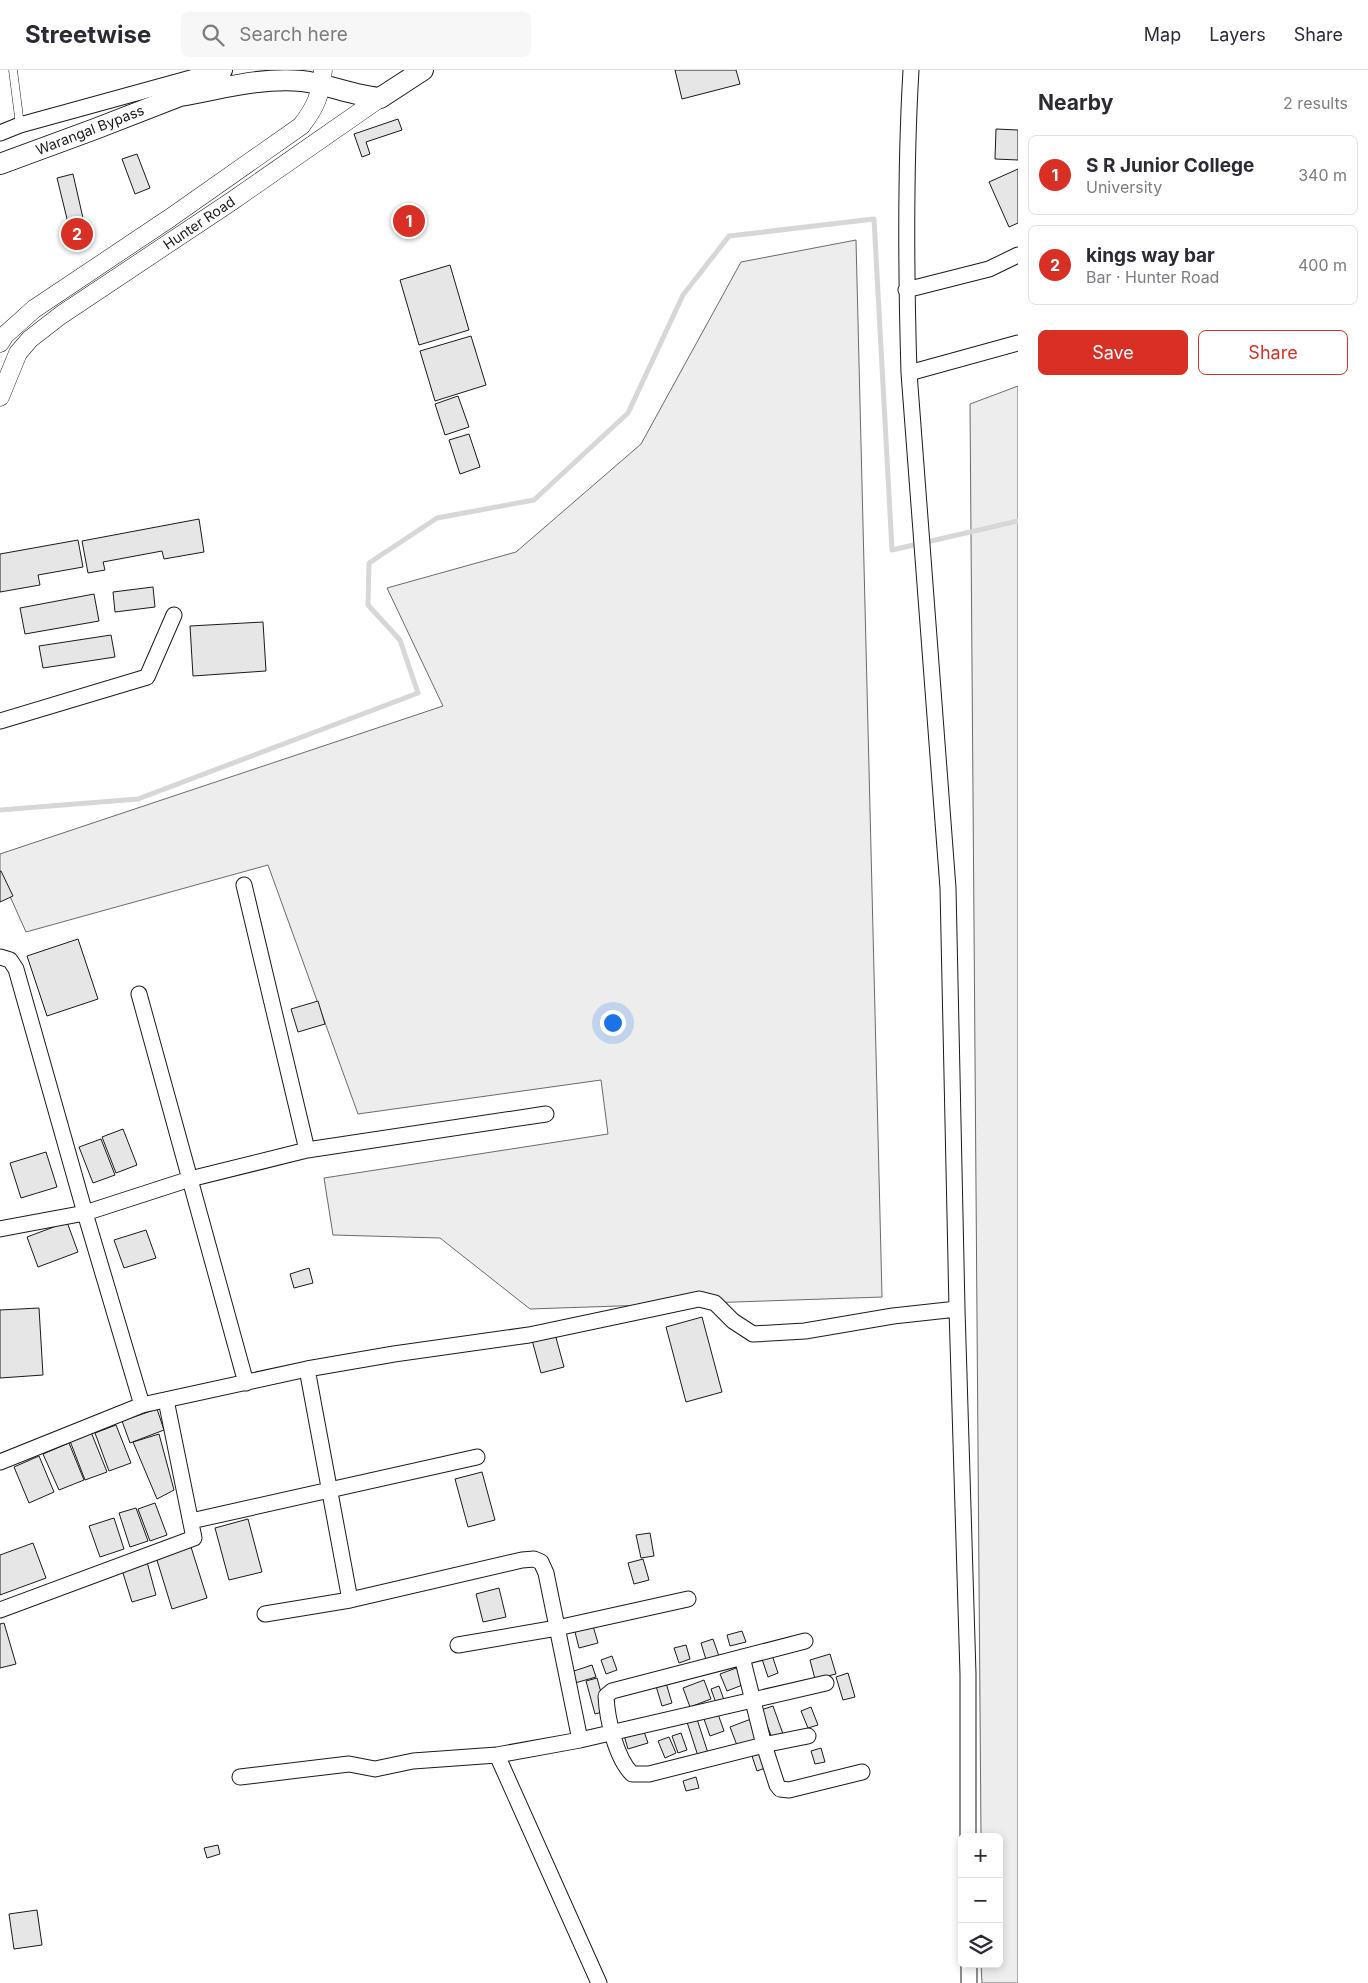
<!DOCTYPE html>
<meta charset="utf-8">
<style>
body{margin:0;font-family:Inter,sans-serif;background:#f7f7f7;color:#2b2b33}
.controls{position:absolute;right:15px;bottom:15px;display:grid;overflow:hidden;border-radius:8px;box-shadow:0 2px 8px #0003}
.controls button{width:45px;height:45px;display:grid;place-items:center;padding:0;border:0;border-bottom:1px solid #e1e1e2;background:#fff;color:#2b2b33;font:25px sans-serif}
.you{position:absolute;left:612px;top:952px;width:18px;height:18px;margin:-12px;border:4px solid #fff;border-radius:50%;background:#1a73e8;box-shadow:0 0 0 8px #1a73e833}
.badge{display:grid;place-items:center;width:32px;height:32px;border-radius:50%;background:#d93025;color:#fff;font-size:16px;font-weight:700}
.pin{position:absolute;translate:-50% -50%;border:2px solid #fff;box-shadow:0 1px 5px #0006}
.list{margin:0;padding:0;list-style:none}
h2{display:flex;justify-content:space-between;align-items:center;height:65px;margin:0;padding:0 20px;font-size:21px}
h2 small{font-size:16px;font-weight:400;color:#7c7c81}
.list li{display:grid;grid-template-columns:32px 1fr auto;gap:15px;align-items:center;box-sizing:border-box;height:80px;margin:0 10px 10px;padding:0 10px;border:1px solid #e1e1e2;border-radius:8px}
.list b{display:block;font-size:19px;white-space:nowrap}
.list p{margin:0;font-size:16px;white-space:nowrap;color:#7c7c81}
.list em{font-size:16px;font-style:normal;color:#7c7c81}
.actions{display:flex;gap:10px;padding:15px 20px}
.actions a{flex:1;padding:11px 0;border:1px solid #d93025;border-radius:8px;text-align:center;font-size:18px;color:#d93025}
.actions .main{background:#d93025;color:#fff}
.icon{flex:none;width:28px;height:28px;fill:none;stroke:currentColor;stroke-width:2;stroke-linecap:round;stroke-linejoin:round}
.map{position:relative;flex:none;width:1018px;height:1913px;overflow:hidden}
header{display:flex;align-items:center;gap:30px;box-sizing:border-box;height:70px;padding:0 25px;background:#fff;border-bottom:1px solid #e1e1e2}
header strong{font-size:24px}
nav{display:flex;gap:28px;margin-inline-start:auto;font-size:18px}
.search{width:350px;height:45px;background:#f7f7f7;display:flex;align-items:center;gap:12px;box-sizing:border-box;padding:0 18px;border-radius:8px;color:#7c7c81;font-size:19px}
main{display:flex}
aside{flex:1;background:#fff}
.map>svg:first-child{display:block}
.built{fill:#ededed;stroke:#6a6a6a}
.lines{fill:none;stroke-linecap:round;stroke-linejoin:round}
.stream{stroke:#d7d7d7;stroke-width:5}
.building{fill:#e6e6e6;stroke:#1a1a1a}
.service-casing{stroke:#1a1a1a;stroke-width:9}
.minor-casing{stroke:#1a1a1a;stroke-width:17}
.tertiary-casing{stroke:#1a1a1a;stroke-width:19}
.secondary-casing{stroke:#1a1a1a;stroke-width:22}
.service{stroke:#fff;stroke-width:8}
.minor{stroke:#fff;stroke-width:15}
.tertiary{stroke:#fff;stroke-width:18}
.secondary{stroke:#fff;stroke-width:20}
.labels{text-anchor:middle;stroke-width:4;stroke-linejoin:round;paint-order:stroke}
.street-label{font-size:14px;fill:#1a1a1a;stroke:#fff}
</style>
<header>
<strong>Streetwise</strong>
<div class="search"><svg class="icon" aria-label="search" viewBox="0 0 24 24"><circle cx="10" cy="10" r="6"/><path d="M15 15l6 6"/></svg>Search here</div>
<nav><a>Map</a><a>Layers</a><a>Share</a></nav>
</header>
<main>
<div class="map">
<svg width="1018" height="1913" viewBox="0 0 1018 1913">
<rect width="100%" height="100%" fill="#fff"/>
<!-- built -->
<path class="built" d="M856,170l26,1057 -352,12 -90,-71 -107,-3 -9,-57 284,-44 -7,-54 -243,34 -90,-249 -242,67 -26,-58v-20l443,-148 -56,-118 129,-36 125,-108 100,-182z
M1018,316v1597h-36l-1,-19h18v-127h-18l-11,-1433z"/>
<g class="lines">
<!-- stream -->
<path class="stream" d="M0,740l138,-11 280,-106 -18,-53 -32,-35 1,-42 68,-45 97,-18 94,-87 55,-118 46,-59 145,-17 18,331 126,-29"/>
</g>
<!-- building -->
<path class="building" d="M675,0h61l4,14 -58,15z
M398,49l4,11 -36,12 4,12 -8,3 -8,-23z
M996,59l22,1v30l-23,-1z
M137,84l13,34 -15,6 -13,-35z
M1018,99v54l-9,4 -20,-45z
M73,104l12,53 -15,4 -13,-53z
M450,195l19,65 -50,15 -19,-65z
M471,266l15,49 -51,16 -15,-50z
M458,326l11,31 -24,8 -10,-31z
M469,364l11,33 -20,7 -11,-34z
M199,449l5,33 -40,7 -2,-8 -59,11 2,8 -17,3 -6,-32z
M78,470l5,27 -45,8 2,10 -40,7v-38z
M153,517l2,20 -40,5 -2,-20z
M94,524l5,27 -74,13 -5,-26z
M263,552l3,49 -73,5 -3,-50z
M111,565l4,22 -72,11 -4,-22z
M0,801h1l12,25 -13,6z
M78,869l20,60 -51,17 -20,-60z
M318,931l7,23 -27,8 -7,-23z
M123,1059l14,36 -21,8 -14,-36z
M101,1069l14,36 -22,8 -14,-36z
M46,1082l11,35 -36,11 -11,-35z
M67,1152l11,30 -40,15 -11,-30z
M146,1160l10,28 -32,10 -10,-28z
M309,1198l4,15 -19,5 -4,-14z
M39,1238l4,67 -43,3v-68z
M702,1247l20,75 -36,10 -20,-75z
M555,1264l9,33 -23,6 -9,-33z
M157,1339l7,21 -34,13 -8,-22z
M116,1355l15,38 -22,8 -14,-38z
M91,1362l16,40 -22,8 -15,-39z
M159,1364l15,56 -17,9 -24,-57z
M69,1373l15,37 -25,10 -16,-36z
M39,1386l15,36 -25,11 -15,-36z
M482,1402l13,48 -27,7 -13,-48z
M155,1433l12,32 -17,6 -12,-32z
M136,1438l12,33 -18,6 -11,-34z
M114,1448l10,31 -24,8 -11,-31z
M248,1449l14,53 -33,8 -14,-52z
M650,1463l4,23 -13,2 -5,-23z
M33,1473l13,35 -46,17v-40z
M191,1477l16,51 -35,11 -16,-52z
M643,1489l6,21 -15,4 -6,-21z
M147,1492l9,33 -24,7 -10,-32z
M499,1518l7,29 -23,5 -7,-28z
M591,1549l7,24 -19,5 -6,-24z
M4,1553l12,41 -16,4v-44z
M742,1561l4,11 -16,4 -3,-11z
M713,1569l7,20 -13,4 -6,-20z
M686,1575l4,14 -11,4 -5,-15z
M830,1584l6,20 -21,5 -5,-19z
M772,1585l6,18 -10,4 -6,-18z
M612,1586l5,14 -11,4 -5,-14z
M592,1595l4,12 -21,6 -4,-11z
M739,1597l6,17 -18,7 -7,-17z
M663,1603l9,30 -10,3 -9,-30z
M848,1603l7,24 -12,3 -7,-23z
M597,1608l9,33 -11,3 -9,-33z
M704,1610l7,19 -21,8 -7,-19z
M719,1616l5,14 -8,3 -5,-14z
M773,1636l10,28 -11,4 -11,-28z
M811,1637l7,18 -10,3 -7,-17z
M718,1644l6,17 -14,5 -6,-17z
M696,1646l12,37 -10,3 -12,-37z
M751,1649l8,22 -21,7 -8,-21z
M642,1656l6,17 -20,6 -5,-17z
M681,1663l6,17 -9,3 -6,-17z
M669,1667l7,16 -11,5 -7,-17z
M821,1678l4,14 -10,2 -4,-13z
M764,1683l4,14 -11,4 -5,-15z
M696,1707l3,11 -13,3 -3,-10z
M218,1775l2,9 -13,4 -3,-10z
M37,1840l5,35 -28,4 -5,-35z"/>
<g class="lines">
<!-- service casing -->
<g class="service-casing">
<path id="service" d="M13,0l7,55"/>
</g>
<!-- minor casing -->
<g class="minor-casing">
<path id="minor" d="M911,0c-6,101 -5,202 -2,303l39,515 9,421 11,365v163
M0,63l20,-8 189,-52
M906,220l83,-21 29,-14
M909,303l109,-30
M0,651l147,-44 27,-62
M244,815l63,265
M0,887l10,3 6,9 69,244 57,192
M139,924l107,389
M0,1159l85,-16 105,-34 117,-29 239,-36
M307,1299l43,231 172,-40 12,-1 7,3 5,11 34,167
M0,1392l142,-57 165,-36 87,-15 135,-19 170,-36 16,4 18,18 20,13 52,-3 88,-15 64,-7
M191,1451l286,-64
M0,1540l194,-72 -28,-138
M265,1544l85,-14
M805,1571l-193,50 -6,5c1,23 10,62 26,78h17l119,-30 40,-8
M458,1575l99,-17 131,-29
M742,1587l22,88 13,40 3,4 9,1 73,-18
M497,1685l102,228
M240,1707l109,-13 26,5 38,-8 84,-6 83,-15 246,-57
M969,1894v19"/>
</g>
<!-- tertiary casing -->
<g class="tertiary-casing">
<path id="tertiary" d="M0,273l5,-8 29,-26 136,-91 131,-92c15,-19 20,-32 22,-56
M0,327l18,-44 12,-14 31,-24 171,-114 148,-103"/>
</g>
<!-- secondary casing -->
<g class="secondary-casing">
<path id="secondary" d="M180,26c40,-7 81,-19 122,-15 26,3 51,15 78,17l43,-28
M0,94l95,-35 85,-33 42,-26"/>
</g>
<!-- service -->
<use href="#service" class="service"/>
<!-- minor -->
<use href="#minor" class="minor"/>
<!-- tertiary -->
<use href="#tertiary" class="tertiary"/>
<!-- secondary -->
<use href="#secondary" class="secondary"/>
</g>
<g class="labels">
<!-- street labels -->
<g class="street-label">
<text transform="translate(90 60) rotate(-21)" y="5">Warangal Bypass</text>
<text transform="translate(199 153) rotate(-34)" y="5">Hunter Road</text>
</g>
</g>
</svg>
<div class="controls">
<button>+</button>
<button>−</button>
<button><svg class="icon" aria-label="layers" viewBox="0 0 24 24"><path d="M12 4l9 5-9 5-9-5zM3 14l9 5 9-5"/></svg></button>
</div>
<div class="you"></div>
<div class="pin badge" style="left:409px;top:151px">1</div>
<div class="pin badge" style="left:77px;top:164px">2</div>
</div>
<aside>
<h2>Nearby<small>2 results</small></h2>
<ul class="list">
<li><span class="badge">1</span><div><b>S R Junior College</b><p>University</p></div><em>340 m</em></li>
<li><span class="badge">2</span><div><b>kings way bar</b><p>Bar · Hunter Road</p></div><em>400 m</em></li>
</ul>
<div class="actions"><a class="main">Save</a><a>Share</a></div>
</aside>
</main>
